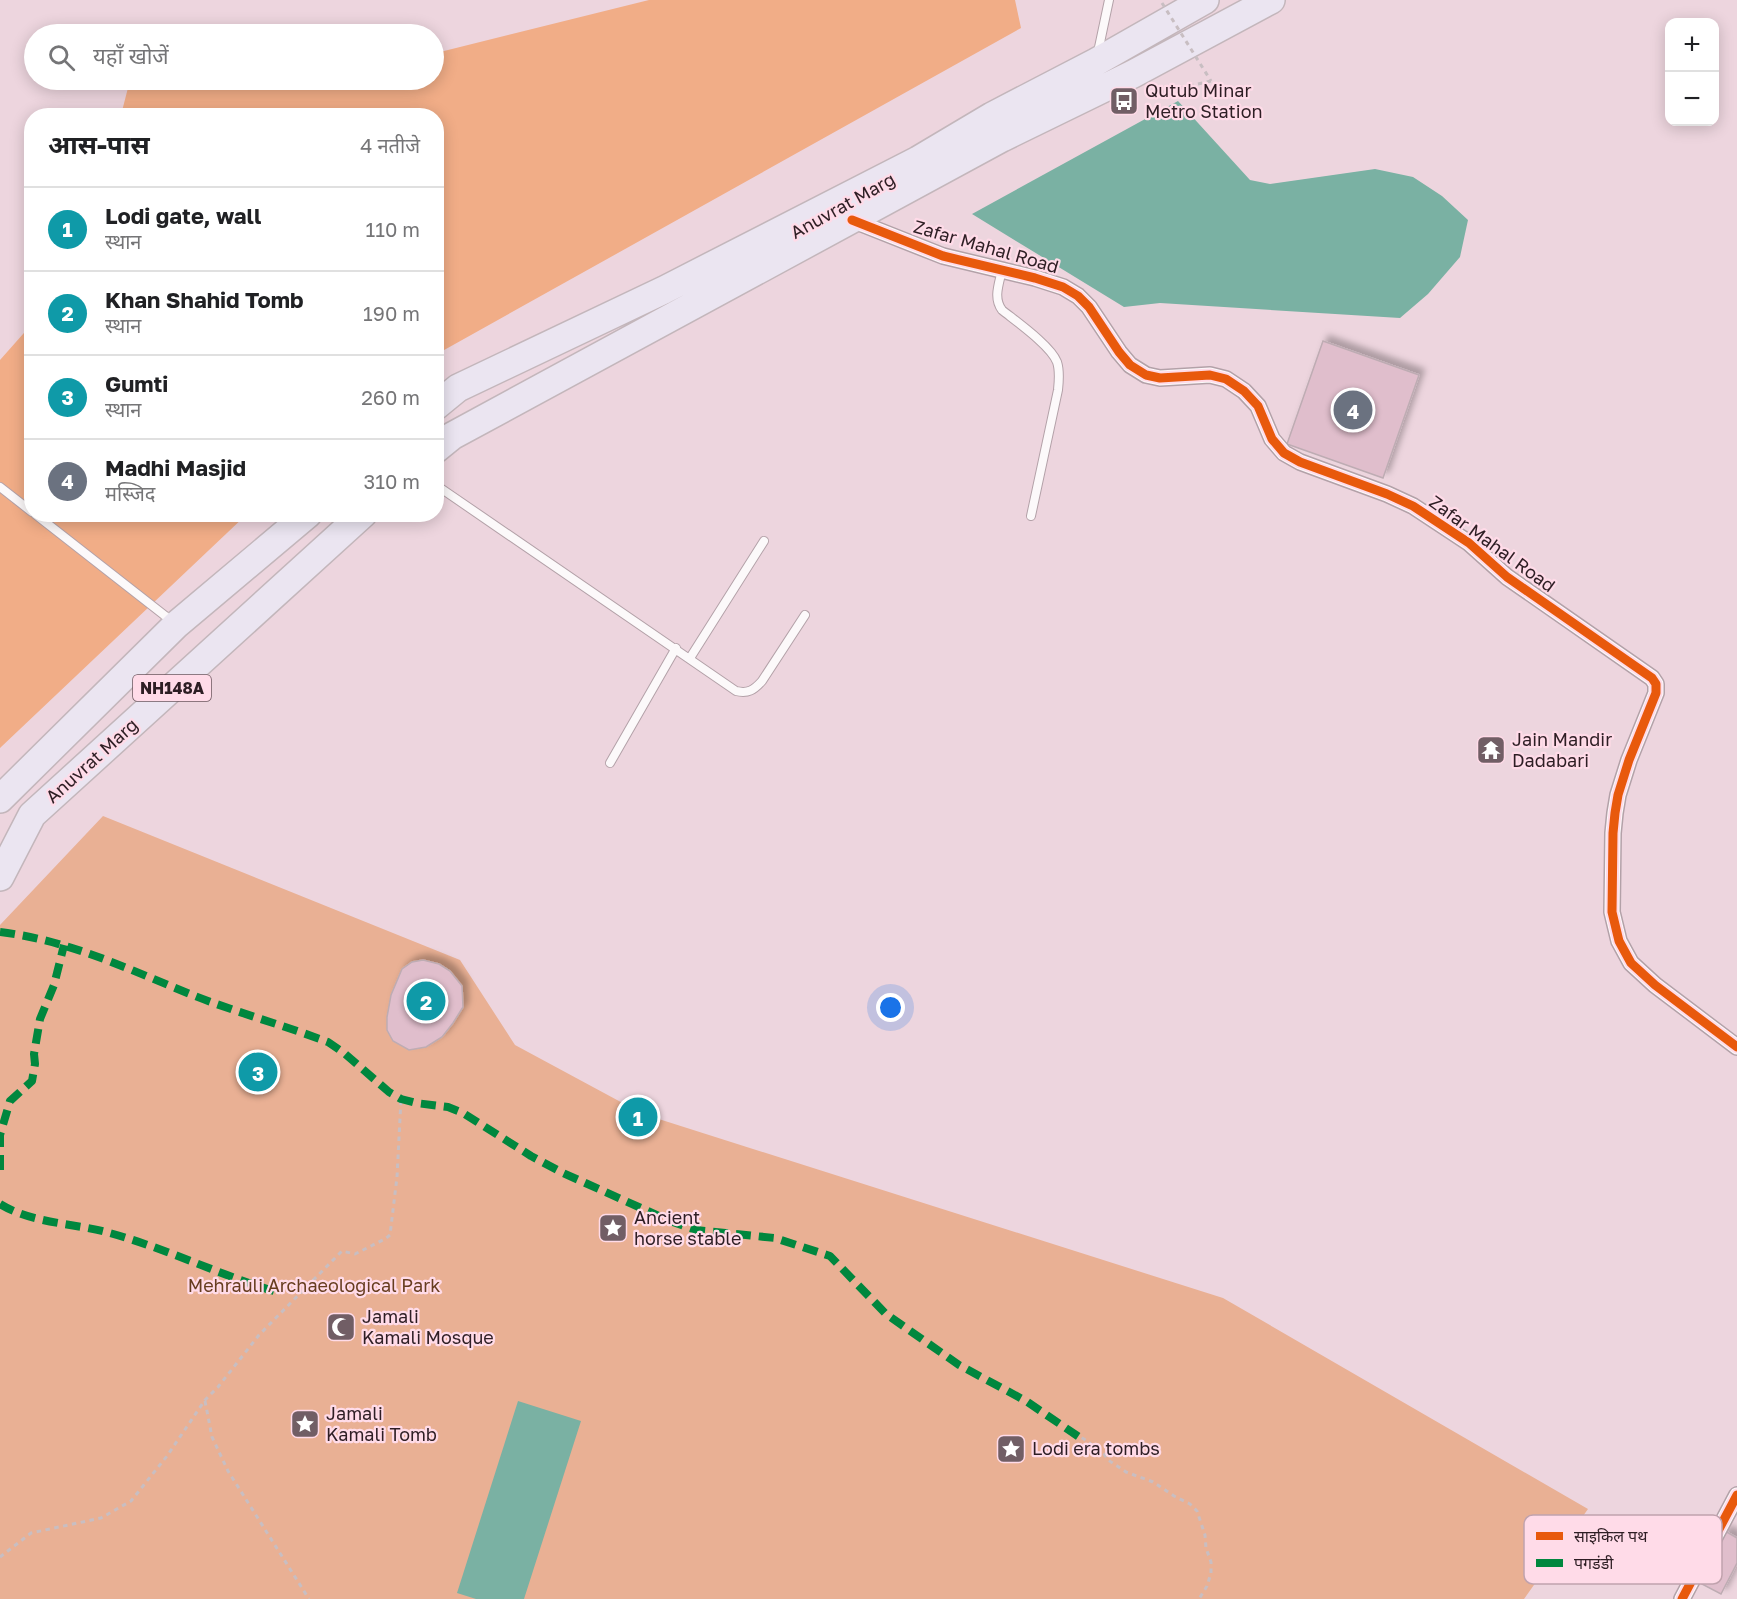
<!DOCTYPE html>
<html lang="hi">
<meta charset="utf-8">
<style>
body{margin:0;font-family:"Golos Text","Noto Sans Devanagari",sans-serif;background:#f6f6f6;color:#202124}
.controls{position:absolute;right:18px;top:18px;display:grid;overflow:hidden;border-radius:12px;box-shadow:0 3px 15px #0003}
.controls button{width:54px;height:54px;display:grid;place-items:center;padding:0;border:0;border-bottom:2px solid #e0e0e0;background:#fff;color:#202124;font:30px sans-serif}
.you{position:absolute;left:891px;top:1008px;width:21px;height:21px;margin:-15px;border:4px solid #fff;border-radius:50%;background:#1a73e8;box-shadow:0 0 0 9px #1a73e833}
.badge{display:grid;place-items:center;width:39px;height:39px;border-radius:50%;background:#715e65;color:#fff;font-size:20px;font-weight:700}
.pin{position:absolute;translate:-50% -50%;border:3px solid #fff;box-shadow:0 2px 6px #0006}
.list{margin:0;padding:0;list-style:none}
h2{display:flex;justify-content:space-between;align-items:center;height:78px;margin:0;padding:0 24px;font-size:26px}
h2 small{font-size:20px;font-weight:400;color:#757577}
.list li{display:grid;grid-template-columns:39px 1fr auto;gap:18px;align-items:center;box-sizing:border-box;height:84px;padding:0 24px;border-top:2px solid #e0e0e0}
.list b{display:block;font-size:22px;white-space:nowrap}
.list p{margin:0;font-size:20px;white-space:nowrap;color:#757577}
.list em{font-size:20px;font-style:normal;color:#757577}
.icon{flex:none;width:33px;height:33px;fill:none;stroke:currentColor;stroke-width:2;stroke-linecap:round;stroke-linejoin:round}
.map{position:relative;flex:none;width:1737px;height:1599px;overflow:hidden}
.search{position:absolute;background:#fff;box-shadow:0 3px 15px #0003;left:24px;top:24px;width:420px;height:66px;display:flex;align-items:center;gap:15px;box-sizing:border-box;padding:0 21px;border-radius:33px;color:#757577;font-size:22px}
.panel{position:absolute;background:#fff;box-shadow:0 3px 15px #0003;left:24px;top:108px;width:420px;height:414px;border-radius:24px}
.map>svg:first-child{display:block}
.green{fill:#e9b094}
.forest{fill:#f1ad87}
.water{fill:#7ab1a3}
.building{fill:#e0becc;stroke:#beacb3;stroke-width:1.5;filter:url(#shadow)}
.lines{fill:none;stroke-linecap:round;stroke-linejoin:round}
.lane-casing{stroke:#b3a1a8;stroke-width:10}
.street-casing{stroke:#b3a1a8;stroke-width:18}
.highway-casing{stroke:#c3b6bb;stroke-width:30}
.path{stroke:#c8bec2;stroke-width:3;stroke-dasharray:4.5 4.5;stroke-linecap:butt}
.lane{stroke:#fcf9fa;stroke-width:8}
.street{stroke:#fcf9fa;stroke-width:15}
.highway{stroke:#ebe5f1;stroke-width:27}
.path-bridge{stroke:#c8bec2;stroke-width:3;stroke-dasharray:4.5 4.5;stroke-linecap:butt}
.quiet{stroke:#00873e;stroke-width:8;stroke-dasharray:15 8;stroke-linecap:butt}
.cycleway-casing{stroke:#ffdbe8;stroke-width:13}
.cycleway{stroke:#e8590c;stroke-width:9}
.labels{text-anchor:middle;stroke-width:4.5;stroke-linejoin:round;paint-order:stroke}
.shield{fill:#ffdbe8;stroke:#6d575f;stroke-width:1.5}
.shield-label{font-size:16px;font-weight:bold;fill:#2e1e24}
.poi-label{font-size:18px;fill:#2e1e24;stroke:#ffdbe8;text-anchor:start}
.street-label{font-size:18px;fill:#2e1e24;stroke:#ffdbe8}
.park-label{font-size:18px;fill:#673d1f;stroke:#ffdbe8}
.key{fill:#ffdbe8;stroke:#c0a2ad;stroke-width:1.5}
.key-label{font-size:16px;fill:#2e1e24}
</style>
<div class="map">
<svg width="1737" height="1599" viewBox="0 0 1737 1599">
<defs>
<filter id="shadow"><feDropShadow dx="5.5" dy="-5.5" stdDeviation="3" flood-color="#0004"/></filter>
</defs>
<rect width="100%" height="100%" fill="#edd5de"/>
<!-- green -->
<path class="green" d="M103,816l357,144 55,85 128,69 580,184 365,211 -64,90h-1524v-674z"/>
<!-- forest -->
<path class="forest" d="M649,0h366l6,28 -584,326 -1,-238 -315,-1 9,-35h304v-29l6,1z
M31,325l1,189 214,1 -246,233v-388z"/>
<!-- water -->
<path class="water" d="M1178,101l72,79 20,4 105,-15 38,8 29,19 26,24 -8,37 -32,37 -28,24 -240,-15 -36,4 -152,-93z
M518,1401l63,20 -57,178h-48l-19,-6z"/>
<!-- building -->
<path class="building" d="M1323,341l96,34 -36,103 -96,-34z
M423,960l16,4 11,7 12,15 1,21 -10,16 -11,14 -16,10 -17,3 -16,-9 -6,-11v-13l4,-22 11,-26 10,-7z
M1725,1531l12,7v25l-16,31 -23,-12z"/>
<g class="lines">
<!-- lane casing -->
<g class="lane-casing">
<path id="lane" d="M1098,52l11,-52
M1002,270c-3,14 -9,28 0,40 15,12 49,36 55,52 3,9 2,19 1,28l-27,126
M436,485l300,206c12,3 18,-1 26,-10l43,-66
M0,487l32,25
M35,514l138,108
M690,658l74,-117
M610,763l66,-115"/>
</g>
<!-- street casing -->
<g class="street-casing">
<path id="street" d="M852,220l91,36 92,22 28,9 15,9 11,11 30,45 11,13 16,10 14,3 50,-3 16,4 18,12 14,15 14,33 12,14 16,9 87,32 26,12 56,37 38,34 145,101 4,6v9l-27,67 -11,35 -3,18 -2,20 -1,79 7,29 12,22 24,22 82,62
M1682,1599l55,-104"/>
</g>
<!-- highway casing -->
<g class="highway-casing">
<path id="highway" d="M436,406l22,-18 206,-98 254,-130 74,-44 104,-54 109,-62
M436,449l16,-13 550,-298 131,-64 138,-74
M0,799l176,-174 132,-111
M0,877l32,-62 331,-301"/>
</g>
<!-- path -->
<path class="path" d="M1145,92l13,1 53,-12
M205,1401l7,36 16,34 81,128
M1074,1433l13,8 17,13 4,6 18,12 27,10 21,14 16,8 7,7 8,24 1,13 5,14v11l-4,13 -8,13
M0,1557l31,-24 70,-15 30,-17 36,-45 38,-56 13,-13 41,-52 83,-84 13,3 30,-15 5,-4 7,-58 4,-78"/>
<!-- lane -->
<use href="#lane" class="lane"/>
<!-- street -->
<use href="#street" class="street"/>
<!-- highway -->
<use href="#highway" class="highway"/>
<!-- path-bridge -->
<path class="path-bridge" d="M1162,3l49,78"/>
<!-- quiet -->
<path class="quiet" d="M0,932c68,8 128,37 190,62 45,18 93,31 138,48l16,11 45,39 12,7 15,4 32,4 15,6 68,43 32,17 107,48 26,9 79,8 55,18 56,58 73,51 67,36 56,38
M0,1170v-35l10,-34 22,-20 3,-17 -1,-10 6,-35 14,-34 10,-40
M0,1204c31,19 71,19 106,28 57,15 111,42 168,59"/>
<!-- cycleway casing -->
<g class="cycleway-casing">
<path id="cycleway" d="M852,220l91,36 92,22 28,9 15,9 11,11 30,45 11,13 16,10 14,3 50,-3 16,4 18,12 14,15 14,33 12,14 16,9 87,32 26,12 56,37 38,34 145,101 4,6v9l-27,67 -11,35 -3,18 -2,20 -1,79 7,29 12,22 24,22 82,62
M1682,1599l55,-104"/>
</g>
<!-- cycleway -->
<use href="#cycleway" class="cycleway"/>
</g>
<!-- icons -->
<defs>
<g id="bus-square" transform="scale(1.5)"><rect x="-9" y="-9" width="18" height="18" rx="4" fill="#715e65" stroke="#ffdbe8"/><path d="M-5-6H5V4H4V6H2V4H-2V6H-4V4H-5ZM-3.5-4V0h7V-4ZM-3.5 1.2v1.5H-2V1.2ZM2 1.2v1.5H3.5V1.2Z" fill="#fff"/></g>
<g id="temple-square" transform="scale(1.5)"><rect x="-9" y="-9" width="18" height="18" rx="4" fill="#715e65" stroke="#ffdbe8"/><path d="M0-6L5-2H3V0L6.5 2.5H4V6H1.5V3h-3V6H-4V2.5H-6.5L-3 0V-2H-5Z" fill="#fff"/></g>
<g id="sight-square" transform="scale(1.5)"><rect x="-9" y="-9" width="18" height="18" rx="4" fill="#715e65" stroke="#ffdbe8"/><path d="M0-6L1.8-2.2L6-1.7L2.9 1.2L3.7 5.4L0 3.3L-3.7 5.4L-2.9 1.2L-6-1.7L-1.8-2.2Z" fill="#fff"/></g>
<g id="mosque-square" transform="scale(1.5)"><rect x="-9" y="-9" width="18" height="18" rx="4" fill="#715e65" stroke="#ffdbe8"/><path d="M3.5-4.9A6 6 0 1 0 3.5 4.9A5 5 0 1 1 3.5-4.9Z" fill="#fff"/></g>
</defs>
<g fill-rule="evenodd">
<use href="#bus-square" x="1124" y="101"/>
<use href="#temple-square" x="1491" y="750"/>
<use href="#sight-square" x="613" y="1228"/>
<use href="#mosque-square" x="341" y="1327"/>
<use href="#sight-square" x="305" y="1424"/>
<use href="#sight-square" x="1011" y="1449"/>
</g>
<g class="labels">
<!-- shield labels -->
<rect class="shield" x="133" y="675" width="78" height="26" rx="4.5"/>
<g class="shield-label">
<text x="172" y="694">NH148A</text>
</g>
<!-- poi labels -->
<g class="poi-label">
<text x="1145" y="97">Qutub Minar<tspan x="1145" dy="21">Metro Station</tspan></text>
<text x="1512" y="746">Jain Mandir<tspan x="1512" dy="21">Dadabari</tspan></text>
<text x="634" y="1224">Ancient<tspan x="634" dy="21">horse stable</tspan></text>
<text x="362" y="1323">Jamali<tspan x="362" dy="21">Kamali Mosque</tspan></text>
<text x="326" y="1420">Jamali<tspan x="326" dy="21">Kamali Tomb</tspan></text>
<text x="1032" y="1455">Lodi era tombs</text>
</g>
<!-- street labels -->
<g class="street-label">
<text transform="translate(843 206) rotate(-29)" y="6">Anuvrat Marg</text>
<text transform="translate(986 247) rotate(16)" y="6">Zafar Mahal Road</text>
<text transform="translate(1492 544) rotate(36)" y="6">Zafar Mahal Road</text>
<text transform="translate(92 761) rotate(-42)" y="6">Anuvrat Marg</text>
</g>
<!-- park labels -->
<g class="park-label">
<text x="314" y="1292">Mehrauli Archaeological Park</text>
</g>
</g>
<!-- legend -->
<rect x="1524" y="1515" width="198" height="69" rx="9" class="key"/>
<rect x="1536" y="1532" width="27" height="8" fill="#e8590c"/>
<rect x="1536" y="1559" width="27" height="8" fill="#00873e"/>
<g class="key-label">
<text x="1574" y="1542">साइकिल पथ</text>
<text x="1574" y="1569">पगडंडी</text>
</g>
</svg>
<div class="controls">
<button>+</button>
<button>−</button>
</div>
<div class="you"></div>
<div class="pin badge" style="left:638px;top:1117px;background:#0f9aa8">1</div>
<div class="pin badge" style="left:426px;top:1001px;background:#0f9aa8">2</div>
<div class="pin badge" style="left:258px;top:1072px;background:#0f9aa8">3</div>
<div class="pin badge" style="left:1353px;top:410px;background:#6b7280">4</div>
<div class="search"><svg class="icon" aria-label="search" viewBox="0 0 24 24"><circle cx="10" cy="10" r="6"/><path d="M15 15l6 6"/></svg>यहाँ खोजें</div>
<section class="panel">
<h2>आस-पास<small>4 नतीजे</small></h2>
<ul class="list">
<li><span class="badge" style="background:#0f9aa8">1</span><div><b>Lodi gate, wall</b><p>स्थान</p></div><em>110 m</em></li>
<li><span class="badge" style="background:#0f9aa8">2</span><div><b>Khan Shahid Tomb</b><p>स्थान</p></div><em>190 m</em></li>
<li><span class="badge" style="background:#0f9aa8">3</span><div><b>Gumti</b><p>स्थान</p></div><em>260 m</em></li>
<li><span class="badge" style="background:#6b7280">4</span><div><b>Madhi Masjid</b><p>मस्जिद</p></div><em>310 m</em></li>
</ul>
</section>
</div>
